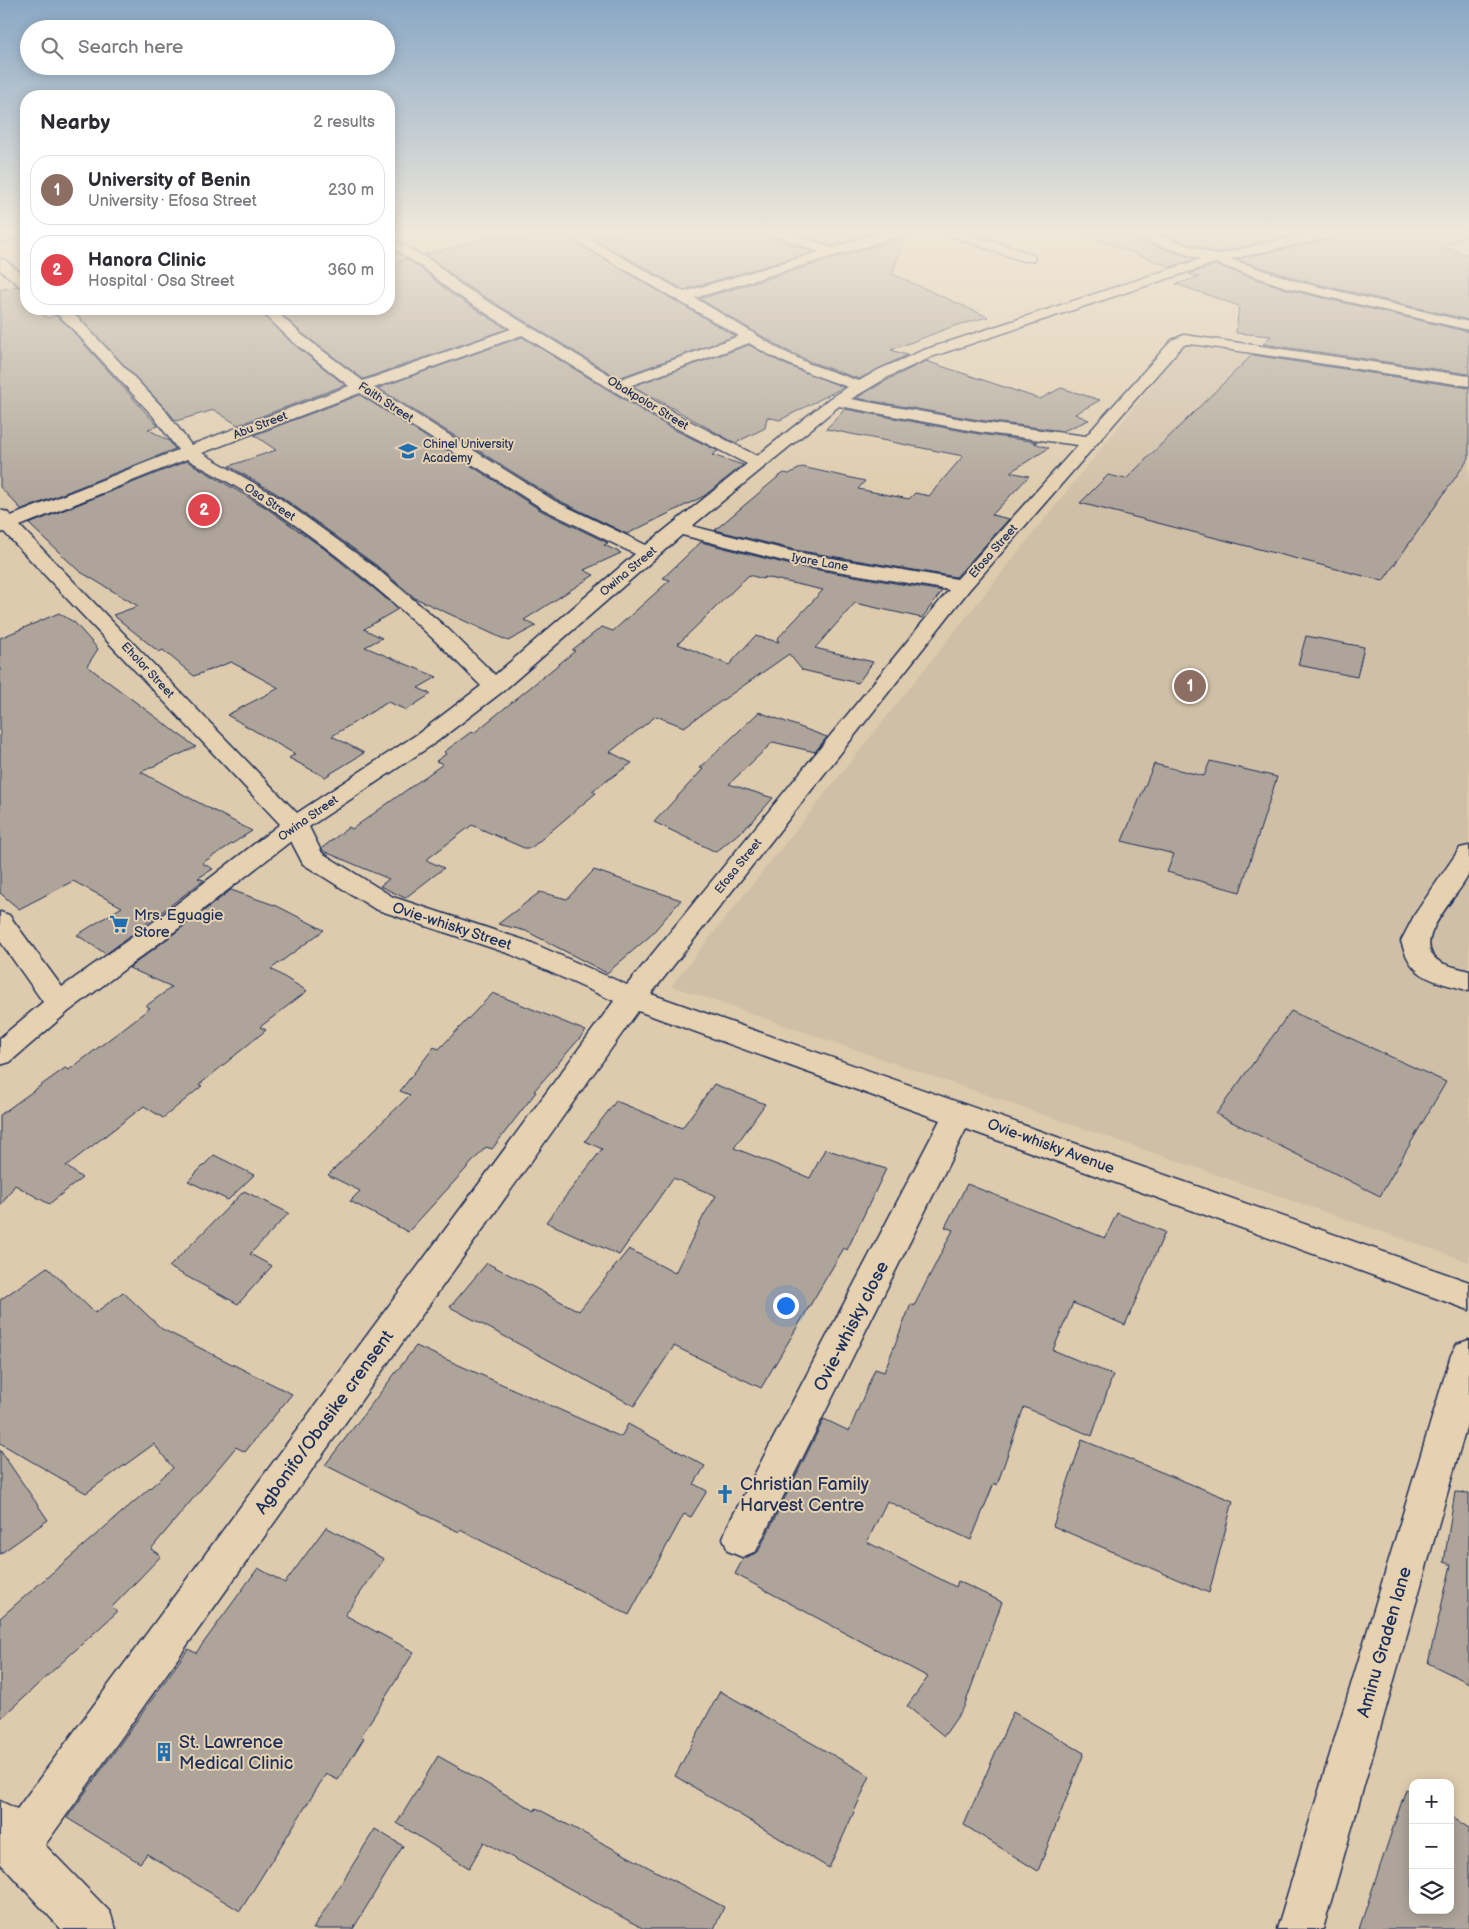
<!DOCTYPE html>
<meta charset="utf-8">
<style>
body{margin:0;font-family:"Balsamiq Sans",sans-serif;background:#f7f7f7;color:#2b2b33}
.controls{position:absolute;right:15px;bottom:15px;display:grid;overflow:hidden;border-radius:10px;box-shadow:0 2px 12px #0003}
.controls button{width:45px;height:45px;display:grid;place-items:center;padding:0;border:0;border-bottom:1px solid #e1e1e2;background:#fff;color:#2b2b33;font:25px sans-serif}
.you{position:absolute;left:785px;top:1305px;width:18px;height:18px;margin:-12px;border:4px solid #fff;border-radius:50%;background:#1a73e8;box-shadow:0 0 0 8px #1a73e833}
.badge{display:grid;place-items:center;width:32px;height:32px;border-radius:50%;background:#0b8043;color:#fff;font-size:16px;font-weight:700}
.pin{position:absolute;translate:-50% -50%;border:2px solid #fff;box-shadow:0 1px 5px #0006}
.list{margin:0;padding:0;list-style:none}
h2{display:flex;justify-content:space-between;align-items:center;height:65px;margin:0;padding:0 20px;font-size:21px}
h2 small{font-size:16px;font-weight:400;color:#7c7c81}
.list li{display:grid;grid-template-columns:32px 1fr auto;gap:15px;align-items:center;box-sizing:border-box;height:70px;margin:0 10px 10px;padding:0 10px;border:1px solid #e1e1e2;border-radius:20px}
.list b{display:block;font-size:19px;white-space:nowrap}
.list p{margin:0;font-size:16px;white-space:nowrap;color:#7c7c81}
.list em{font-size:16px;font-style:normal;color:#7c7c81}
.icon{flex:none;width:28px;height:28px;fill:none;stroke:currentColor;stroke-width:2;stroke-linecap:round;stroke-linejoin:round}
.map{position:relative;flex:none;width:1469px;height:1929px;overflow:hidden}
.search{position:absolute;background:#fff;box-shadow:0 2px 12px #0003;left:20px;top:20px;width:375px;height:55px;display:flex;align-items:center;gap:12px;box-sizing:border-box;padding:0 18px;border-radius:28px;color:#7c7c81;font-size:19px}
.panel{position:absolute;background:#fff;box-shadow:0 2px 12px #0003;left:20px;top:90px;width:375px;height:225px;border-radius:20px}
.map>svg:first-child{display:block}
.built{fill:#d0bfa7}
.building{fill:#aea499;stroke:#1b2f5e;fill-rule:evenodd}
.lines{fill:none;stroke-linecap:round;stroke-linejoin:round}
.minor-casing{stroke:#1b2f5e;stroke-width:3}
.minor{fill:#e6d1b0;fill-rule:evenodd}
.labels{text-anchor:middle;stroke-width:4;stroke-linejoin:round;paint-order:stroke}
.far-street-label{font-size:12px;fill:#1b2f5e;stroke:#e6d1b0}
.far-poi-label{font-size:12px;fill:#1b2f5e;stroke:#e6d1b0;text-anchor:start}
.poi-label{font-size:15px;fill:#1b2f5e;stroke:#e6d1b0;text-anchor:start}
.street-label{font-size:15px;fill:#1b2f5e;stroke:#e6d1b0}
.near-street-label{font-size:18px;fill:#1b2f5e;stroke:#e6d1b0}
.near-poi-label{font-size:18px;fill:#1b2f5e;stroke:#e6d1b0;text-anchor:start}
</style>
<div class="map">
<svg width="1469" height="1929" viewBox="0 0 1469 1929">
<rect width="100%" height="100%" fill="#decbad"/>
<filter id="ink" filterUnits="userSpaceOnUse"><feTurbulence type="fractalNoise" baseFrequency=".02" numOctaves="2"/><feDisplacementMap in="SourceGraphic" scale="10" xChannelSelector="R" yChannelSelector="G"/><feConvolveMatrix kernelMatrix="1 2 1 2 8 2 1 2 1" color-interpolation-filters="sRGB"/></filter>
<g filter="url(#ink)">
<!-- built -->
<path class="built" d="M1187,341l282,46v875l-798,-276z"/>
<!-- building -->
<path class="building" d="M540,233h20l175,103 -117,42 -156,-95 -26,-21 -12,-7 80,-21 18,5z
M583,233h188l2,5 40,14 -129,38z
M798,233h74l-40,13z
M903,233h4l-15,41 96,43 -34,9 -63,24 16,5 -48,24 -48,-17 -29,-14 -82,-49 201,-61z
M1088,233h41l2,5 64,21 -24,8 -84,-31z
M1158,233h144l-86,20z
M1339,233h130v2l-27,12 27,8v65l-169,-40 -63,-21 94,-20z
M406,259l18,12 26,22 57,36 -144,50 -60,-45 -27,-25h113v-45z
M1215,265l74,25 180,42v42l-206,-30 8,-8 -35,-3 3,-27 -63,-22 23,-7 -10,-3z
M17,286l9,4v19h8l14,9 7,-3 12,10 91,101 -10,3 21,12 6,8 -153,61 -22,-23v-197z
M79,309h178l34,33 54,43 -107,40 -24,-15 -38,11 -10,-12 -94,-98z
M522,337l147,90 49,24 -6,4 31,10 -39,31 -77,38 -71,-35 -178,-111z
M749,345l35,19 60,23 -64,33 -13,-3 -2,11 -30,15 -102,-57z
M1252,355l217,33v70l-86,123 -303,-78 28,-28 18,4z
M926,361l114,38 21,-11 39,12 -25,14 14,6 -26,11 -84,-11 -123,-22 35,-20z
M360,395l182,116 66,32 -4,2 17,8 -37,17 10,5 -70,45 12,6 -28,15 -93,-43 -39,-33 -97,-70 -50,-29 47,-16 -22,-15z
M845,409l134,25 59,8 -4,1 15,5 -39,24 19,4 -37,39 17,4 -53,58 -161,-27 -80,-20 63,-53 6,-4 5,1 13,-7 63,14 -7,8 51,10 6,-6 14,3 34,-40 -137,-27z
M187,461l78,46 57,40 55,44 21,18 -34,20 18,9 -17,9 72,30 -19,11 13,6 -25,16 -18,-8 -56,34 32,17 -39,24 -36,-19 6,-4 -68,-39 52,-27 -48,-26 -37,14 -31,-26 -4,2 -46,-37 25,-9 -59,-35 -50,-47z
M701,542l94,24 147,25 -20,27 -67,-15 -40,45 58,14 -15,21 -56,-13 -13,-16 -105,73 -28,-11 -46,36 22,11 -40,28 4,2 -65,55h-7l-52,-23 -46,35 18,8 -39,30 -25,-12 9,-7 -66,-28 -1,-3 27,-21 3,2 91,-65 -7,-3 10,-7 -2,-2 27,-20 3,1 101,-82 -3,-1 30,-23 11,4 57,-51 -7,-2zM749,575l14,4 2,-2 58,13 -46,49 2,3 -24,-6 -26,29 -51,-21z
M59,613l16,10 23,26 -11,17 109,81 -55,25 111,59 -50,32 11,6 -15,9 6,2 -98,74 -29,-19 45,-28 -49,-26 -54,28 -19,-16v-255z
M1306,636l58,11 -7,30 -59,-12z
M759,712l68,25 -12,15 -42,-10 -44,42 44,14 -22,25 -35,29 -62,-30 49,-53 -3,-1z
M1210,761l67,16 -37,115 -73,-20 7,-18 -52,-13 32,-77 50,12z
M594,870l87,30 -31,36 -43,37 -81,-42 -28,-7 42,-32 27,7z
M231,890l46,16 47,24 -53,39 36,22 -47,36 6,3 -67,55 3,1 -39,32 -19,-12 -78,60 16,12 -33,26 -34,-19 -15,21v-91l65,-47 4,2 81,-62 -4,-2 26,-19 -43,-19z
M493,993l93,38 -52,60 2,1 -44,57 -6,-2 -78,85 -58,-31 10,-10 -32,-16 82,-80 -10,-4 34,-44 5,2z
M1291,1011l155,71 -66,114 -164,-82z
M714,1084l51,20 -31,44 76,30 15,-29 61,20 -39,81 -3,-2 -83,140 -87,-42 -40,60 -184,-99 37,-44 92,48 50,-62 46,24 29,-58 12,-19 -43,-18 -54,77 -73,-33 56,-73 -17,-8 31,-40 66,27z
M214,1155l40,20 -26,25 -40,-19z
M967,1184l138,54 12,-25 48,19 -40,93 -52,-22 -20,47 60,25 -21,61 -68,-29 -27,78 -3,-2 -23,57 -84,-39 -20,41 89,45 2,-6 44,21 -38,105 -20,29 -37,-30 21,-29 -193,-103 8,-15 15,-7 66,-133 25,12 26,-62 9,3 27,-68 3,2 39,-76 -8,-3z
M244,1191l45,22 -39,41 22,12 -34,38 -69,-37z
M47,1267l48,46 28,-21 39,37 130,65 -47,58 -9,-5 -85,102 10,7 -49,51 5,5 -117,107v-101l173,-150 -19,-24 -68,49 -86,-50v-143z
M416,1346l205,91 7,-13 77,42 -11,18 13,7 -16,26 -7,-3 -55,101 -169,-85 -1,2 -134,-67z
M1082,1440l151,61 -24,92 -156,-67z
M0,1450l48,70 -48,34z
M1455,1492l14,1v190l-41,-20 23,-98 -7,-3z
M326,1527l58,32 -39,56 69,37 -53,84 3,2 -26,42 -12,-6 -86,137 -93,-57 -7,9 -73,-45 121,-169 8,4 62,-85 27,15z
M720,1691l150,85 -41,92 -154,-92z
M1013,1712l71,41 -46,118 -74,-46z
M438,1756l97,55 1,-3 188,99 -10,22h-70l-160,-87 -15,26 -72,-45z
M1406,1789l7,4v117h37v-94l19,12v101h-110z
M375,1829l28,17 -50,83h-40z"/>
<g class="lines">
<!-- minor casing -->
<g class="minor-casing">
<path id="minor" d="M5,233h21l-1,3 -25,7v-8z
M562,233h16l106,59 135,-40 -45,-16 -1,-3h19l40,15 48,-15h21l-1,3 -205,62 86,52 29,14 49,17 19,-11 46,-20 277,-91 -69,-23 -1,-3h20l65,22 96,-22h25l-6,4 -101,22 69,23 170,40v8l-180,-42 -74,-25 -281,93 -44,20 -39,23 128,23 107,14 86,-96 12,-5 285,41v10l-270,-41 -12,-1 -5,2 -213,244 -318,404 818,288v28l-503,-181 -210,422 -14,6 -14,-6 -5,-13 5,-13 212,-405 -302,-109 -593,834 65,67 6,17h-55l-61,-66v-62l17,8 597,-808 -104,-47 -135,-45 -72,-45 -12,-23 -121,94 -101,76 -59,51 -10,3v-27l43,-36 -43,-61v-29l9,3 53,72 90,-64 128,-99 -276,-292 -4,1v-23l7,2 4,4 167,-66 -25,-34 -85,-92 -17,-15h16l11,9 87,92 26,35 158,-59 -57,-45 -33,-32h15l28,26 61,46 148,-52 -60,-38 -26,-22 -36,-23v-9l46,26 26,22 157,95 121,-44zM522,335l148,90 77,39 -101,81 -91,-44 -181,-113zM749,343c32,20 64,32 99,44l-18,11 -73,58 -75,-39 -53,-31zM360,393l183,116 92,45 -140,121 -47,-46 -73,-62 -97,-70 -76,-44zM839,406l140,26 99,13 -121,134 -162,-27 -103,-26zM187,459c26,15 53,29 79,46 78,52 150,114 215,181l-62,47 -122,80 -277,-287zM682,535l113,29 154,26 -322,395 -97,-43 -137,-45 -71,-44 -13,-26 126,-84 67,-51z
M949,233h20l64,22 2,3 -2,3h-10l-73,-25z
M0,259l5,1 21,17v11l-5,-1 -21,-17z
M1469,846c0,8 0,20 0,27 -6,20 -63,69 -29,89 8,4 20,6 29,9v20c-35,-11 -57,-10 -68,-50l14,-27 45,-66z
M1469,1340v77l-146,512h-46l174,-574 6,-11z"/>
</g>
<!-- minor -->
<use href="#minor" class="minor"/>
</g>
</g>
<!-- sky -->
<linearGradient id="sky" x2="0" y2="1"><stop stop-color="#89a8c6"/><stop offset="0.46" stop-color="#f0e8da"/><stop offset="1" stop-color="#f0e8da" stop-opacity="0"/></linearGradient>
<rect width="1469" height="503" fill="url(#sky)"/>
<!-- icons -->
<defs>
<g id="school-bare" transform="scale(1.5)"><path d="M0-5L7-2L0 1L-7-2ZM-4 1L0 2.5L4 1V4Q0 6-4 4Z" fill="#1f6fb2" stroke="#e6d1b0" stroke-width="2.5" paint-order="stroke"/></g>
<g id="supermarket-bare" transform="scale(1.5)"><path d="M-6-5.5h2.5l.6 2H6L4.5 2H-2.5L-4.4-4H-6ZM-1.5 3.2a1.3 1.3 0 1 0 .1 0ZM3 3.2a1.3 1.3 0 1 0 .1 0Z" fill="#1f6fb2" stroke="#e6d1b0" stroke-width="2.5" paint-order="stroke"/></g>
<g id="church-bare" transform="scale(1.5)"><path d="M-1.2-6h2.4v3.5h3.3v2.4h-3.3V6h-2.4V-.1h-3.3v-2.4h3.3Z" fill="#1f6fb2" stroke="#e6d1b0" stroke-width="2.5" paint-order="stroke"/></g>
<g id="building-bare" transform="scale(1.5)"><path d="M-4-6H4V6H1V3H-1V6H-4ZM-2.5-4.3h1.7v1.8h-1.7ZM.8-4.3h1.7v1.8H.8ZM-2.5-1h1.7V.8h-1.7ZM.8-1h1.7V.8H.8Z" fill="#1f6fb2" stroke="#e6d1b0" stroke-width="2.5" paint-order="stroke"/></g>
</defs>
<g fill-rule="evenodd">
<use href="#school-bare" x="408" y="451"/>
<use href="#supermarket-bare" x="119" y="924"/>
<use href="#church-bare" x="725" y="1494"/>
<use href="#building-bare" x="164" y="1752"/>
</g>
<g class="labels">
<!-- far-street labels -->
<g class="far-street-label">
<text transform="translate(386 402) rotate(33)" y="4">Faith Street</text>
<text transform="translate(648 403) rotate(31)" y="4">Obakpolor Street</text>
<text transform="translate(260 425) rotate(-21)" y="4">Abu Street</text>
<text transform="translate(270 502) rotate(33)" y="4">Osa Street</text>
<text transform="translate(993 551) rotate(-49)" y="4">Efosa Street</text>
<text transform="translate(820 562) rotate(10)" y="4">Iyare Lane</text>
<text transform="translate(628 571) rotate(-40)" y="4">Owina Street</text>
<text transform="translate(148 670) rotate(47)" y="4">Eholor Street</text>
<text transform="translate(308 818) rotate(-35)" y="4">Owina Street</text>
<text transform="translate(738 866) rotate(-51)" y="4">Efosa Street</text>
</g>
<!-- far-poi labels -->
<g class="far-poi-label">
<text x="423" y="448">Chinel University<tspan x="423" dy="14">Academy</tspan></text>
</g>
<!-- poi labels -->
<g class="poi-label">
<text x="134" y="920">Mrs. Eguagie<tspan x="134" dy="17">Store</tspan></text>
</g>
<!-- street labels -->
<g class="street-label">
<text transform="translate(452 926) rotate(18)" y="5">Ovie-whisky Street</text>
<text transform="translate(1051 1146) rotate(20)" y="5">Ovie-whisky Avenue</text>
</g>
<!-- near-street labels -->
<g class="near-street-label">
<text transform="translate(851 1326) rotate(-63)" y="6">Ovie-whisky close</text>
<text transform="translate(324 1422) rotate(-54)" y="6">Agbonifo/Obasike crensent</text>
<text transform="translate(1384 1642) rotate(-74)" y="6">Aminu Graden lane</text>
</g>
<!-- near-poi labels -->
<g class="near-poi-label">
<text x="740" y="1490">Christian Family<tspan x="740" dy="21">Harvest Centre</tspan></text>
<text x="179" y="1748">St. Lawrence<tspan x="179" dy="21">Medical Clinic</tspan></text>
</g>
</g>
</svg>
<div class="controls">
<button>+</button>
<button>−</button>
<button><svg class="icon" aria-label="layers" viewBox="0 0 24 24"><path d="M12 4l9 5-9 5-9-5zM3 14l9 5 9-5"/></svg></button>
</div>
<div class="you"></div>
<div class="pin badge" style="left:1190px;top:686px;background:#8d6e63">1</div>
<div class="pin badge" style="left:204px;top:510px;background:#e0444e">2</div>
<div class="search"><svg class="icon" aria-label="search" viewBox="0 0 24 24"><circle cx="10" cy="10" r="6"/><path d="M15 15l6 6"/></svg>Search here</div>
<section class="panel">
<h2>Nearby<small>2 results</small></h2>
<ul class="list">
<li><span class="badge" style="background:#8d6e63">1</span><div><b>University of Benin</b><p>University · Efosa Street</p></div><em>230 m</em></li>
<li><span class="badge" style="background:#e0444e">2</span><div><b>Hanora Clinic</b><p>Hospital · Osa Street</p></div><em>360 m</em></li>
</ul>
</section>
</div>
